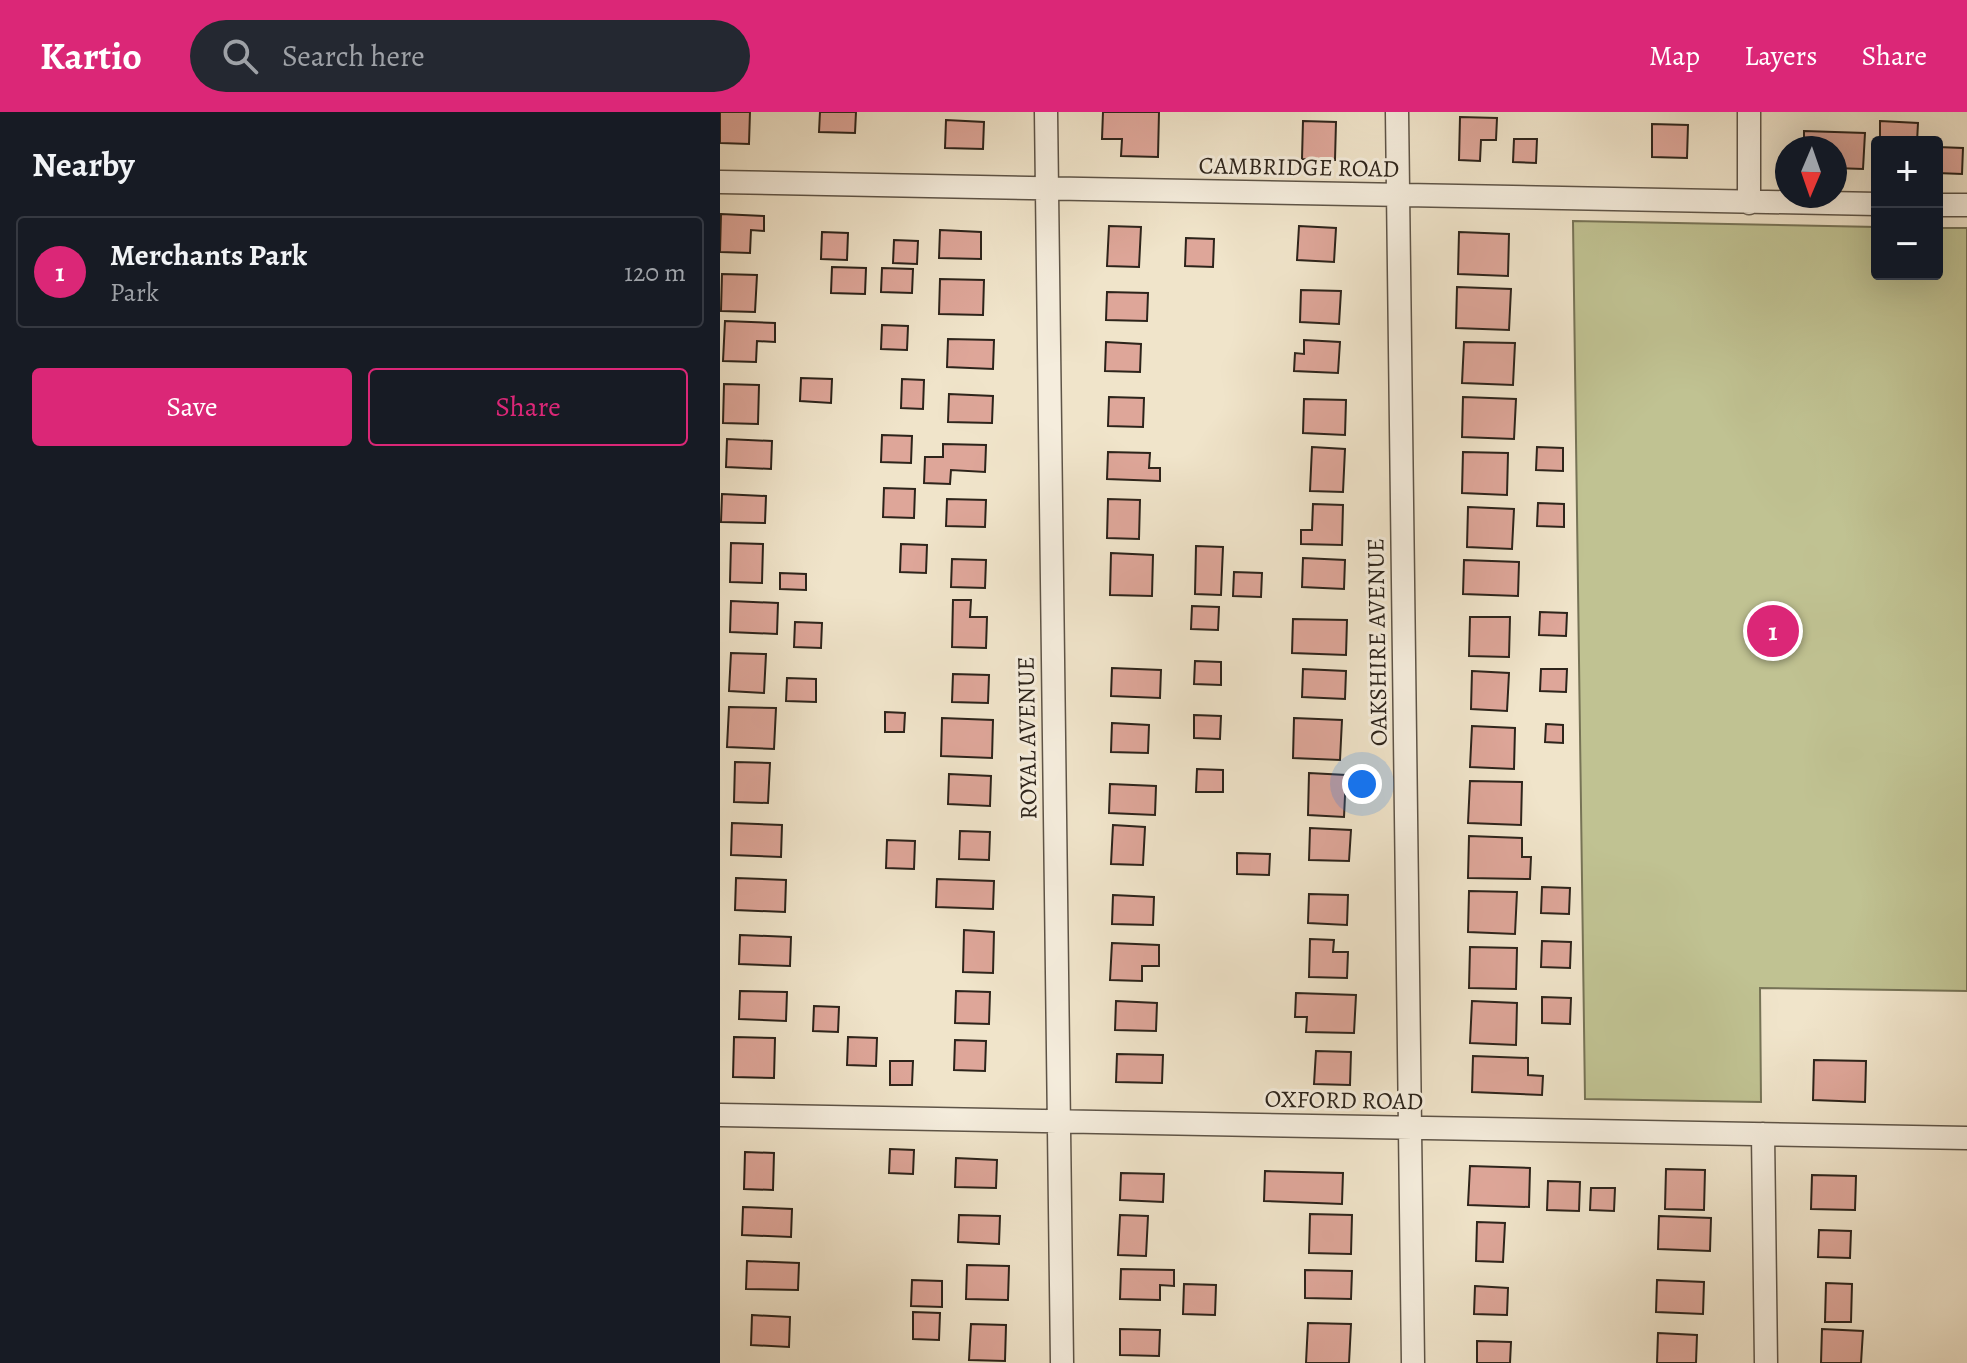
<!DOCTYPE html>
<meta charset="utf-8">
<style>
body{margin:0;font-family:Alegreya,serif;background:#242831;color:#f1f3f6}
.controls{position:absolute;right:24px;top:24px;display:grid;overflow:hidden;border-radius:8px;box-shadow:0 8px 32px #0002}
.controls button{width:72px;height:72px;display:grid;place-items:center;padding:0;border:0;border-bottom:2px solid #363941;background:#171b24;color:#f1f3f6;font:40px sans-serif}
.compass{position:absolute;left:1055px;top:24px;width:72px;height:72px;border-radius:50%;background:#171b24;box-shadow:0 8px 32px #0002;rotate:182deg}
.you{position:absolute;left:642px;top:672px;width:28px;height:28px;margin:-20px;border:6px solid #fff;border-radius:50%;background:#1a73e8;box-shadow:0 0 0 12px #1a73e833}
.badge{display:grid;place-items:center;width:52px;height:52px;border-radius:50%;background:#db2777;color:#fff;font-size:26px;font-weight:700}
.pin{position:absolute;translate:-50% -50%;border:4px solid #fff;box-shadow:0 2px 8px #0006}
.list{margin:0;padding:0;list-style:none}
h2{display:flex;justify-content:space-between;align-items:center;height:104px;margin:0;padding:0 32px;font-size:34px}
h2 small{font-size:26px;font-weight:400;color:#9ea1a6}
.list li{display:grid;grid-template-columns:52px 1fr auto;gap:24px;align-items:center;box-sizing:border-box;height:112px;margin:0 16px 16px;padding:0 16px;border:2px solid #363941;border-radius:8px}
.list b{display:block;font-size:30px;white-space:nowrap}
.list p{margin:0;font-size:26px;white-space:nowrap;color:#9ea1a6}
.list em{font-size:26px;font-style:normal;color:#9ea1a6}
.actions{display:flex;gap:16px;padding:24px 32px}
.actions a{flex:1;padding:18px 0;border:2px solid #db2777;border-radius:8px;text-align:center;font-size:28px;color:#db2777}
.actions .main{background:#db2777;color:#fff}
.icon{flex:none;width:44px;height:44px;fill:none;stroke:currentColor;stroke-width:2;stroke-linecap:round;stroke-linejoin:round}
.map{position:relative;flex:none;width:1247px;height:1251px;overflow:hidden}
header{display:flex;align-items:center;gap:48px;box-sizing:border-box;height:112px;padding:0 40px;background:#db2777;color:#fff}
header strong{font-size:38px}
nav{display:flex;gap:44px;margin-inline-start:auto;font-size:28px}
.search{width:560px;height:72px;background:#242831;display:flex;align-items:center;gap:20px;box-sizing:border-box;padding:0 28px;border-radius:44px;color:#9ea1a6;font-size:30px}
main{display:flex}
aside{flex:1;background:#171b24}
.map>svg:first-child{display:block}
.green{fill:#c0c292;stroke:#767356;stroke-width:2}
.building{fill:#dea699;stroke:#2d241b;stroke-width:2}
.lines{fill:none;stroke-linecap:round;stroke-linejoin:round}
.minor-casing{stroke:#5e5447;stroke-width:25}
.minor{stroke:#f5eddd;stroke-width:22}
.labels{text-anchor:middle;stroke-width:6;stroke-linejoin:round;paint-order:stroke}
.street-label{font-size:24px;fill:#2d241b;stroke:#f5eddd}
</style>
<header>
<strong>Kartio</strong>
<div class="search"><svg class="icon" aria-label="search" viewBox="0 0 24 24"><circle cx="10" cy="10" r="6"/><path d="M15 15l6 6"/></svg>Search here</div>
<nav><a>Map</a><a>Layers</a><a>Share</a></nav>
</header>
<main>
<aside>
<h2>Nearby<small></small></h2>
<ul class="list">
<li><span class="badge">1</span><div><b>Merchants Park</b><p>Park</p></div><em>120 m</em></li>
</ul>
<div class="actions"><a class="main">Save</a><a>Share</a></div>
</aside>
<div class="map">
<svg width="1247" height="1251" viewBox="0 0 1247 1251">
<rect width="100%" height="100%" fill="#f0e4ca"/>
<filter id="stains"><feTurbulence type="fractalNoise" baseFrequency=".0025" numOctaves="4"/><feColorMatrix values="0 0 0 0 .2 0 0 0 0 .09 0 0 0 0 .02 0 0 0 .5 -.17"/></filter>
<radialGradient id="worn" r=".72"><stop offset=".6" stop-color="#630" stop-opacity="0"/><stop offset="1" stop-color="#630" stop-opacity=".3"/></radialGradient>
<!-- green -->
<path class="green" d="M853,109l304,6v47h60v-46h30v763l-207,-3 1,114 -176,-3z"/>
<!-- building -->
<path class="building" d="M0,0h30l-1,32 -29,-1z
M100,0h36l-1,21 -36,-1z
M383,0h56l-1,45 -37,-1 1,-17h-20z
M740,5l37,1 -1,22h-15l-1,21 -21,-1z
M226,8l38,2 -1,27 -38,-1z
M583,9l33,1 -1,38 -33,-1z
M1160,9l38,2 -1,19h-37z
M932,12l36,1 -1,33 -35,-1z
M1084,19l61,2 -2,36 -28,-1v-20h-31z
M794,27h23l-1,24 -23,-1z
M1217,35l26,1 -1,26 -25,-1z
M1,102l43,2v15l-13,-1 -1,23 -30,-1z
M389,114l32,1 -2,40 -32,-1z
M579,114l37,2 -2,34 -37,-2z
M220,118l41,2v27l-42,-1z
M102,120l26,1 -1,27 -26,-1z
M739,120l50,2 -1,42 -50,-2z
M466,126l28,1 -1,28 -28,-1z
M174,128l24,1 -1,23 -24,-1z
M112,155l34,1 -1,26 -34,-1z
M162,156l31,1 -1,24 -31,-1z
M2,162l35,1 -2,37 -34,-1z
M220,167l44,1 -1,35 -44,-1z
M737,175l54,2 -2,41 -53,-2z
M581,178l40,1 -2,33 -39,-2z
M387,180l41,1 -1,28 -41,-1z
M5,209l50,2v19l-18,-1 -1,21 -33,-1z
M162,213l26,1 -1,24 -26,-1z
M228,227l46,1 -1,29 -46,-2z
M584,228l36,2 -2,31 -44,-2 1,-18 9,1z
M386,230l35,2 -1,28 -35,-1z
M744,230l51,1 -2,42 -51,-2z
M81,266l31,1 -1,24 -31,-2z
M182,267l22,1 -1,29 -22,-1z
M4,272l35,1 -1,39 -35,-1z
M229,282l44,2 -1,27 -44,-1z
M389,285l35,1 -1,29 -35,-1z
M743,285l53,2 -2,40 -52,-2z
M584,287l42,1 -1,35 -42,-2z
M162,323l30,1 -1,27 -30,-1z
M7,327l45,2 -1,28 -45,-2z
M223,332l43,1 -1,27 -34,-2 -1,14 -26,-1 1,-26h18z
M592,335l33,2 -2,43 -33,-1z
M817,335l26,1v23l-27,-1z
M388,340l42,1 -1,15h11v13l-53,-2z
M743,340l45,1 -1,42 -45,-2z
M164,376l31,1 -1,29 -31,-1z
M2,382l44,2 -1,27 -44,-1z
M227,387l39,1 -1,27 -39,-1z
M388,387l32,1 -1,39 -32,-1z
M818,391l26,1v23l-27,-1z
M593,392l30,1 -1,40 -41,-1v-14h11z
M748,395l46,2 -2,40 -45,-2z
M11,431l32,1 -1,39 -32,-1z
M181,432l26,1 -1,28 -26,-1z
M476,434l27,1 -2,48 -26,-1z
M391,441l42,2 -1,41 -42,-1z
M583,446l42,2 -1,29 -42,-2z
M232,447l34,1 -1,28 -34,-1z
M744,448l55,2 -1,34 -55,-2z
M514,460l28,1 -1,24 -28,-1z
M60,461l26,1v16l-26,-1z
M233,488h18l-1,17h17l-1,31 -34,-1z
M11,489l47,2 -1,31 -47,-2z
M472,494l27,1 -1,23 -27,-1z
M820,500l27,1 -1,23 -27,-1z
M750,505h40l-1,40 -40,-1z
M573,507l54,1 -1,35 -54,-2z
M75,510l27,1 -1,25 -27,-1z
M11,541l35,1 -2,39 -35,-2z
M475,549l26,1v23l-27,-1z
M392,556l49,2 -1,28 -49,-2z
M583,557l43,2 -1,28 -43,-2z
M821,557h26l-1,23 -26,-1z
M752,559l37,2 -2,38 -36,-2z
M233,562l36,1 -1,28 -36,-1z
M67,566l29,1v23l-30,-1z
M9,595l47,1 -2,41 -47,-2z
M165,600l20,1 -1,19h-19z
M474,603l27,1 -1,23 -26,-1z
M222,606l51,2 -1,38 -51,-2z
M574,606l48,2 -2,40 -47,-2z
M392,611l37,2 -1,28 -37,-1z
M826,612l17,1v18l-18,-1z
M752,614l43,2 -1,41 -44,-2z
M15,650l35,1 -2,40 -34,-1z
M477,657l26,1v22h-27z
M589,661l37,2 -2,42 -36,-2z
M229,662l42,2 -1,30 -42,-2z
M750,669l52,1 -1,43 -53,-2z
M390,672l46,2 -1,29 -46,-2z
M12,711l50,2 -1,32 -50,-2z
M393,713l32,2 -2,38 -32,-1z
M590,716l41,2 -2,31 -40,-1z
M240,719l30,1 -1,28 -30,-1z
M749,724l53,2v19h9l-1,22 -62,-1z
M167,728l28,1 -1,28 -28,-1z
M517,741l33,1 -1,21 -32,-1z
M16,766l50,2 -1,32 -50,-2z
M217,767l57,2 -1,28 -57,-2z
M822,775l28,1 -1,26 -28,-1z
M749,779l48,1 -2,42 -47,-2z
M589,782l39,1 -1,30 -39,-2z
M393,783l41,2 -1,28 -41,-1z
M244,818l30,2 -1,41 -30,-1z
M20,823l51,2 -1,29 -51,-2z
M590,827l24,1 -1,12h15l-1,26 -38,-1z
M822,829l29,1 -1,26 -29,-1z
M392,831l47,2v21h-17v15l-32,-1z
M750,835l47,1 -1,41 -47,-1z
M20,879l47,1 -1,29 -47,-2z
M236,879l34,1 -1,32 -34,-1z
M576,881l60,2 -2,38 -48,-1 1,-15h-12z
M822,885l29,1 -1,26 -28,-1z
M396,889l41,2 -1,28 -41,-1z
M752,889l45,2 -1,42 -46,-2z
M94,894l25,1 -1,25 -25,-1z
M14,925l41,1 -1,40 -41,-1z
M128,925l29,1 -1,28 -29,-1z
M235,928l31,1 -1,30 -31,-1z
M596,939l35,1 -1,33 -36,-1z
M397,942l46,1 -1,28 -46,-1z
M753,944l55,2v17l15,1 -1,19 -70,-3z
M1094,948l52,1 -1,41 -52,-2z
M170,949h23l-1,24h-22z
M170,1037l24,1 -1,24 -24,-1z
M25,1040l29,1 -1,37 -29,-1z
M236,1046l41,2 -1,28 -41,-1z
M750,1054l60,2 -1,39 -61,-2z
M946,1057l39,1 -1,40 -39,-1z
M545,1059l78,2 -1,31 -78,-3z
M401,1061l43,1 -1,28 -43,-2z
M1092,1063l44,1 -1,34 -44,-1z
M828,1069l32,1 -1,29 -32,-1z
M871,1076h24l-1,23 -24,-1z
M23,1095l49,2 -1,28 -49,-2z
M590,1102l42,1 -1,39 -42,-1z
M239,1103l41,1 -1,28 -41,-2z
M400,1103l28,1 -2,40 -28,-1z
M939,1104l52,2 -1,33 -52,-2z
M757,1110l28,1 -2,39 -27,-1z
M1099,1118l32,1 -1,27 -32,-1z
M27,1149l52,2 -1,27 -52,-1z
M247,1153l42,1 -1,34 -42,-1z
M401,1157l53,1v16l-14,-1v15l-40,-1z
M585,1158l47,1 -1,28 -46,-1z
M192,1168l30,1v26l-31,-1z
M937,1168l47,2 -1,32 -47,-2z
M1106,1171l26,1 -1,38h-26z
M464,1172l32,1 -1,30 -32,-1z
M755,1174l33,2 -1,27 -33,-1z
M193,1200l27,1 -1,27 -26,-1z
M32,1203l38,2 -1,30 -38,-2z
M588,1211l43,1 -2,39h-43z
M251,1212l35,1 -1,36 -36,-1z
M400,1217l40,1 -1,26 -39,-1z
M1102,1217l41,2 -2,32h-40z
M938,1221l39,2 -1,28h-39z
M757,1229l34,1 -1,21h-33z"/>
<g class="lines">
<!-- minor casing -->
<g class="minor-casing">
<path id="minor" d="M326,0l16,1251
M677,0l16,1251
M1029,0v91
M0,70l1157,22
M1217,93h30
M0,1003l1247,23
M1043,1022l3,229"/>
</g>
<!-- minor -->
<use href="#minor" class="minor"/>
</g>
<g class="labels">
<!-- street labels -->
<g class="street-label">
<text transform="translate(579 55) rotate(1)" y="8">CAMBRIDGE ROAD</text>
<text transform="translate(657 530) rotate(-91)" y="8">OAKSHIRE AVENUE</text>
<text transform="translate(307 626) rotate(-91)" y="8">ROYAL AVENUE</text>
<text transform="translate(624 988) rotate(1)" y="8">OXFORD ROAD</text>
</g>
</g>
<rect width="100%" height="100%" filter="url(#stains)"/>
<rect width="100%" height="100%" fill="url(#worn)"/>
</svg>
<div class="controls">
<button>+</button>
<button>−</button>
</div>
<svg class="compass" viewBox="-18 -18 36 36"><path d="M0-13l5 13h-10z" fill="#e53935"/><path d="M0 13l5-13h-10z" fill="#9ea1a6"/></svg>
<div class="you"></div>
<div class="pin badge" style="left:1053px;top:519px">1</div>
</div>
</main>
